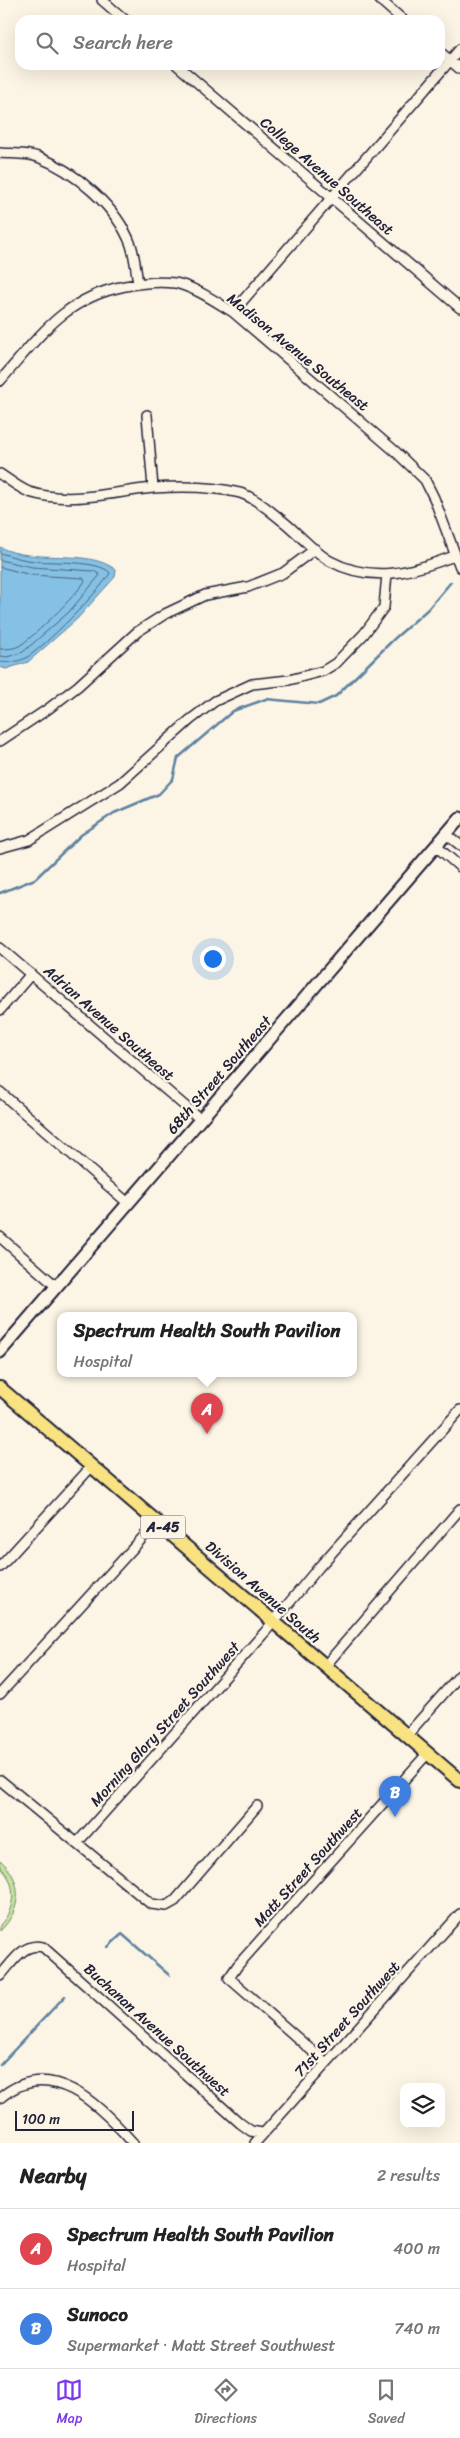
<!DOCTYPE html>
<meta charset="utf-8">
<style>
body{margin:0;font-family:Sriracha,sans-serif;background:#f6f6f6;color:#222}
.controls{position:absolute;right:15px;bottom:15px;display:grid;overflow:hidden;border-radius:10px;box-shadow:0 5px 20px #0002}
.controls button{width:45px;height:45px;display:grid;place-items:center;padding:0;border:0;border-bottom:1px solid #e0e0e0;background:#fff;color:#222;font:25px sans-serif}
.scale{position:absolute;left:15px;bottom:12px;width:119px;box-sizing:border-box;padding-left:5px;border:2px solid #22223b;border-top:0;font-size:14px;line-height:18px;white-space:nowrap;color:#22223b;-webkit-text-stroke:4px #fcf5e5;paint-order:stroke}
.you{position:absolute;left:212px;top:958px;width:18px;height:18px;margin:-12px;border:4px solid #fff;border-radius:50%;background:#1a73e8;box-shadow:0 0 0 8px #1a73e833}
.badge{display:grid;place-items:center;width:32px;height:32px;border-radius:50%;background:#7c3aed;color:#fff;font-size:16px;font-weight:700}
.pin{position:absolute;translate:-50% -41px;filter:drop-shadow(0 1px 2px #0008)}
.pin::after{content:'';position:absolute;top:26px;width:18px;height:15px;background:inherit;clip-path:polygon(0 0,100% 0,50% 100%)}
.popup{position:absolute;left:57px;top:1312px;width:300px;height:65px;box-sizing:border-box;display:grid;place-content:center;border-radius:10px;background:#fff;filter:drop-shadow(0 1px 4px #0005);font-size:16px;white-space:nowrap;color:#767676}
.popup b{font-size:19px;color:#222}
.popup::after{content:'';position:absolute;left:50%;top:100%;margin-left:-10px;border:10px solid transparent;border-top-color:#fff}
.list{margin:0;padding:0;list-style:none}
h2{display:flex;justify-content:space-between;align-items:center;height:65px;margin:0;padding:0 20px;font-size:21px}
h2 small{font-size:16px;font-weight:400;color:#767676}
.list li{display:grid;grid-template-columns:32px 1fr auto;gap:15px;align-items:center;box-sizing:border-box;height:80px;padding:0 20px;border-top:1px solid #e0e0e0}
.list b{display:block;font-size:19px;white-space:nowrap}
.list p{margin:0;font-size:16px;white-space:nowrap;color:#767676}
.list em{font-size:16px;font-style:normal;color:#767676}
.icon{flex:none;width:28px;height:28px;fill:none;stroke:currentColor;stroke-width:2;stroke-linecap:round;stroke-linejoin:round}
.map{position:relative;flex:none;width:460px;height:2143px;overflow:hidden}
.search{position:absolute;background:#fff;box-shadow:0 5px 20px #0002;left:15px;right:15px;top:15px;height:55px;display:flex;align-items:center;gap:12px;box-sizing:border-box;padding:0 18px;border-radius:15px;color:#767676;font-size:19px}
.sheet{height:225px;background:#fff}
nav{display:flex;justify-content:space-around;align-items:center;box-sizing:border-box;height:70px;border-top:1px solid #e0e0e0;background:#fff;font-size:14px;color:#767676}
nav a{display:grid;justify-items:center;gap:2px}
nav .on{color:#7c3aed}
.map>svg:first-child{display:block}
.green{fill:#c2e49d;stroke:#72836c}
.water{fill:#85c1e4;stroke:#5d81a0}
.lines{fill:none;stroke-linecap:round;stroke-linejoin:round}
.shore{stroke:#4a627f;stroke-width:1}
.stream{stroke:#5d81a0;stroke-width:2.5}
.street-casing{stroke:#22223b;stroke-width:12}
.secondary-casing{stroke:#22223b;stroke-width:15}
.primary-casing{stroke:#22223b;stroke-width:16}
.street{stroke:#fcf5e5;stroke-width:9}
.secondary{stroke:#fcf5e5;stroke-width:11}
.primary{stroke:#f8e281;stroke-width:12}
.labels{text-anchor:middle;stroke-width:4.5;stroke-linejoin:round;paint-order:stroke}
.shield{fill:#fcf5e5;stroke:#63616e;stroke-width:1}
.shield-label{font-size:14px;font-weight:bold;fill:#22223b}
.street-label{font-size:15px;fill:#22223b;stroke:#fcf5e5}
</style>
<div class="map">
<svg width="460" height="2143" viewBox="0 0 460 2143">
<rect width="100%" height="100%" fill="#fcf5e5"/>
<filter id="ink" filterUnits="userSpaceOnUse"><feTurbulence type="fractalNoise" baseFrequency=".02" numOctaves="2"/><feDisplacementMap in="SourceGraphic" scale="10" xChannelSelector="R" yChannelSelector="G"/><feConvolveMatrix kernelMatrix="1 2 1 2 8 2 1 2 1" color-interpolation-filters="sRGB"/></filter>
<g filter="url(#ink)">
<!-- green -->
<path class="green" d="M0,1860c24,21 22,50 0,71v-6c12,-12 17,-32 8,-48 -4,-7 -8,-8 -8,-17z"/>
<!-- water -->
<path class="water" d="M0,547c34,18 87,0 116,23l-1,7 -38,42 -49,43 -22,7 -6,-2z"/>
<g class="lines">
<!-- shore -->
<path class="shore" d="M0,553c11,3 23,7 34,8 17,2 66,-1 76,12 -9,17 -67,75 -84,85 -8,4 -18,5 -26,4
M0,560l32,7 62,4 6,4 -31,37 -46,40 -16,5 -7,-1
M0,567l31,8 52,3 2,3c-9,14 -51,56 -66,65 -6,3 -13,3 -19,3"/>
<!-- stream -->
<path class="stream" d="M0,893l35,-14 46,-44 33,-22 45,-19 14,-15 5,-21 55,-47 33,-12 53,5 17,-8 58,-57 34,-30 23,-27
M108,1947l14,-13 47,41
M0,2065l65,-69"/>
<!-- street casing -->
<g class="street-casing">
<path id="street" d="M102,0l23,20
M380,0l23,20
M440,52l20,17
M177,65l283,243
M0,153c12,1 27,0 38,4 37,14 79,50 93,88 4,12 5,26 7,38
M233,312l227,-263
M0,381c39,-44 64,-83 125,-95 15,-3 34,-5 50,-3 20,4 41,19 58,29l163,140 29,28 9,18 26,69
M147,415l6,73
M0,474c9,6 19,14 29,18 41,13 83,0 124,-4 29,-2 59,-2 87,5 16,5 31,19 44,29 15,12 30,30 46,39 43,23 82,11 124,-5
M0,741l48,-32 30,-23 59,-54 28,-18 40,-19 43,-8 35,-14 32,-24
M446,834l14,11
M436,846l24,21
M0,848l29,-8 91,-57 70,-63 25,-19 37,-17 37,-4 34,-9 13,-8 28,-29 20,-27 3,-33
M0,948l200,171
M0,1010l31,-36
M0,1092l128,111
M0,1237l57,50
M0,1567l92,-101
M325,1666l135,-157
M0,1694l157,-172
M407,1735l53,-60
M0,1780l151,124 15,2 9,-5 82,-95
M77,1843l188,-211 54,-65 141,-157
M0,1976c12,-13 23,-34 43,-29l197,176 11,8 11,2
M326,2063l-97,-85 9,-13 190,-212
M0,2098c50,-43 99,6 133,45
M255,2143l205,-229"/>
</g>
<!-- secondary casing -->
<g class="secondary-casing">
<path id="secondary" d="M0,1352l460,-534"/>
</g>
<!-- primary casing -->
<g class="primary-casing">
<path id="primary" d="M0,1388l460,393"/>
</g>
<!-- street -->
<use href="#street" class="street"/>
<!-- secondary -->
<use href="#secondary" class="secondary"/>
<!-- primary -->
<use href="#primary" class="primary"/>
</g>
</g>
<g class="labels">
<!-- shield labels -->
<rect class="shield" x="140.5" y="1515.5" width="45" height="23" rx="4"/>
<g class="shield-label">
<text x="163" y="1532">A-45</text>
</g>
<!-- street labels -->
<g class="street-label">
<text transform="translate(327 176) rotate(41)" y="5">College Avenue Southeast</text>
<text transform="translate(298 352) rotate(39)" y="5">Madison Avenue Southeast</text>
<text transform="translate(109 1023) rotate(41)" y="5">Adrian Avenue Southeast</text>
<text transform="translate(219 1075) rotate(-49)" y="5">68th Street Southeast</text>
<text transform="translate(263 1592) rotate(41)" y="5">Division Avenue South</text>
<text transform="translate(165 1724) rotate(-48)" y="5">Morning Glory Street Southwest</text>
<text transform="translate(308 1867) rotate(-48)" y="5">Matt Street Southwest</text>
<text transform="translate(347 2019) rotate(-48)" y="5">71st Street Southwest</text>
<text transform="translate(157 2030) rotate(42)" y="5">Buchanan Avenue Southwest</text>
</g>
</g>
</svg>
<div class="controls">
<button><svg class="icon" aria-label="layers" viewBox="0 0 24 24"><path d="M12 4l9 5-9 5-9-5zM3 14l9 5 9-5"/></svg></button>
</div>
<div class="scale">100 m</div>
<div class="you"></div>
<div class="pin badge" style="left:207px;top:1434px;background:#e0444e">A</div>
<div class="popup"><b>Spectrum Health South Pavilion</b>Hospital</div>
<div class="pin badge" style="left:395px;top:1817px;background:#3f7fe0">B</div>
<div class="search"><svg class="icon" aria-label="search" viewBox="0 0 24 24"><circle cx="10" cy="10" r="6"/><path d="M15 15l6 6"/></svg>Search here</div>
</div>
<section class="sheet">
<h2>Nearby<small>2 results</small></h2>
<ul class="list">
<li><span class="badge" style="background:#e0444e">A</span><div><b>Spectrum Health South Pavilion</b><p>Hospital</p></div><em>400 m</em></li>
<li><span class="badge" style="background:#3f7fe0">B</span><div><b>Sunoco</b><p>Supermarket · Matt Street Southwest</p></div><em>740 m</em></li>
</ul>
</section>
<nav>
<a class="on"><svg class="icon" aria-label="map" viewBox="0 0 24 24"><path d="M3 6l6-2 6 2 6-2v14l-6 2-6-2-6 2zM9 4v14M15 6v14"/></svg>Map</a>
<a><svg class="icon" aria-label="directions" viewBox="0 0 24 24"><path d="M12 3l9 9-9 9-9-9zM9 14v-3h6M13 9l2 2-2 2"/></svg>Directions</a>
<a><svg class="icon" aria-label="saved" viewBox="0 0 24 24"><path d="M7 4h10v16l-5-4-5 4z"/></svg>Saved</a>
</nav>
